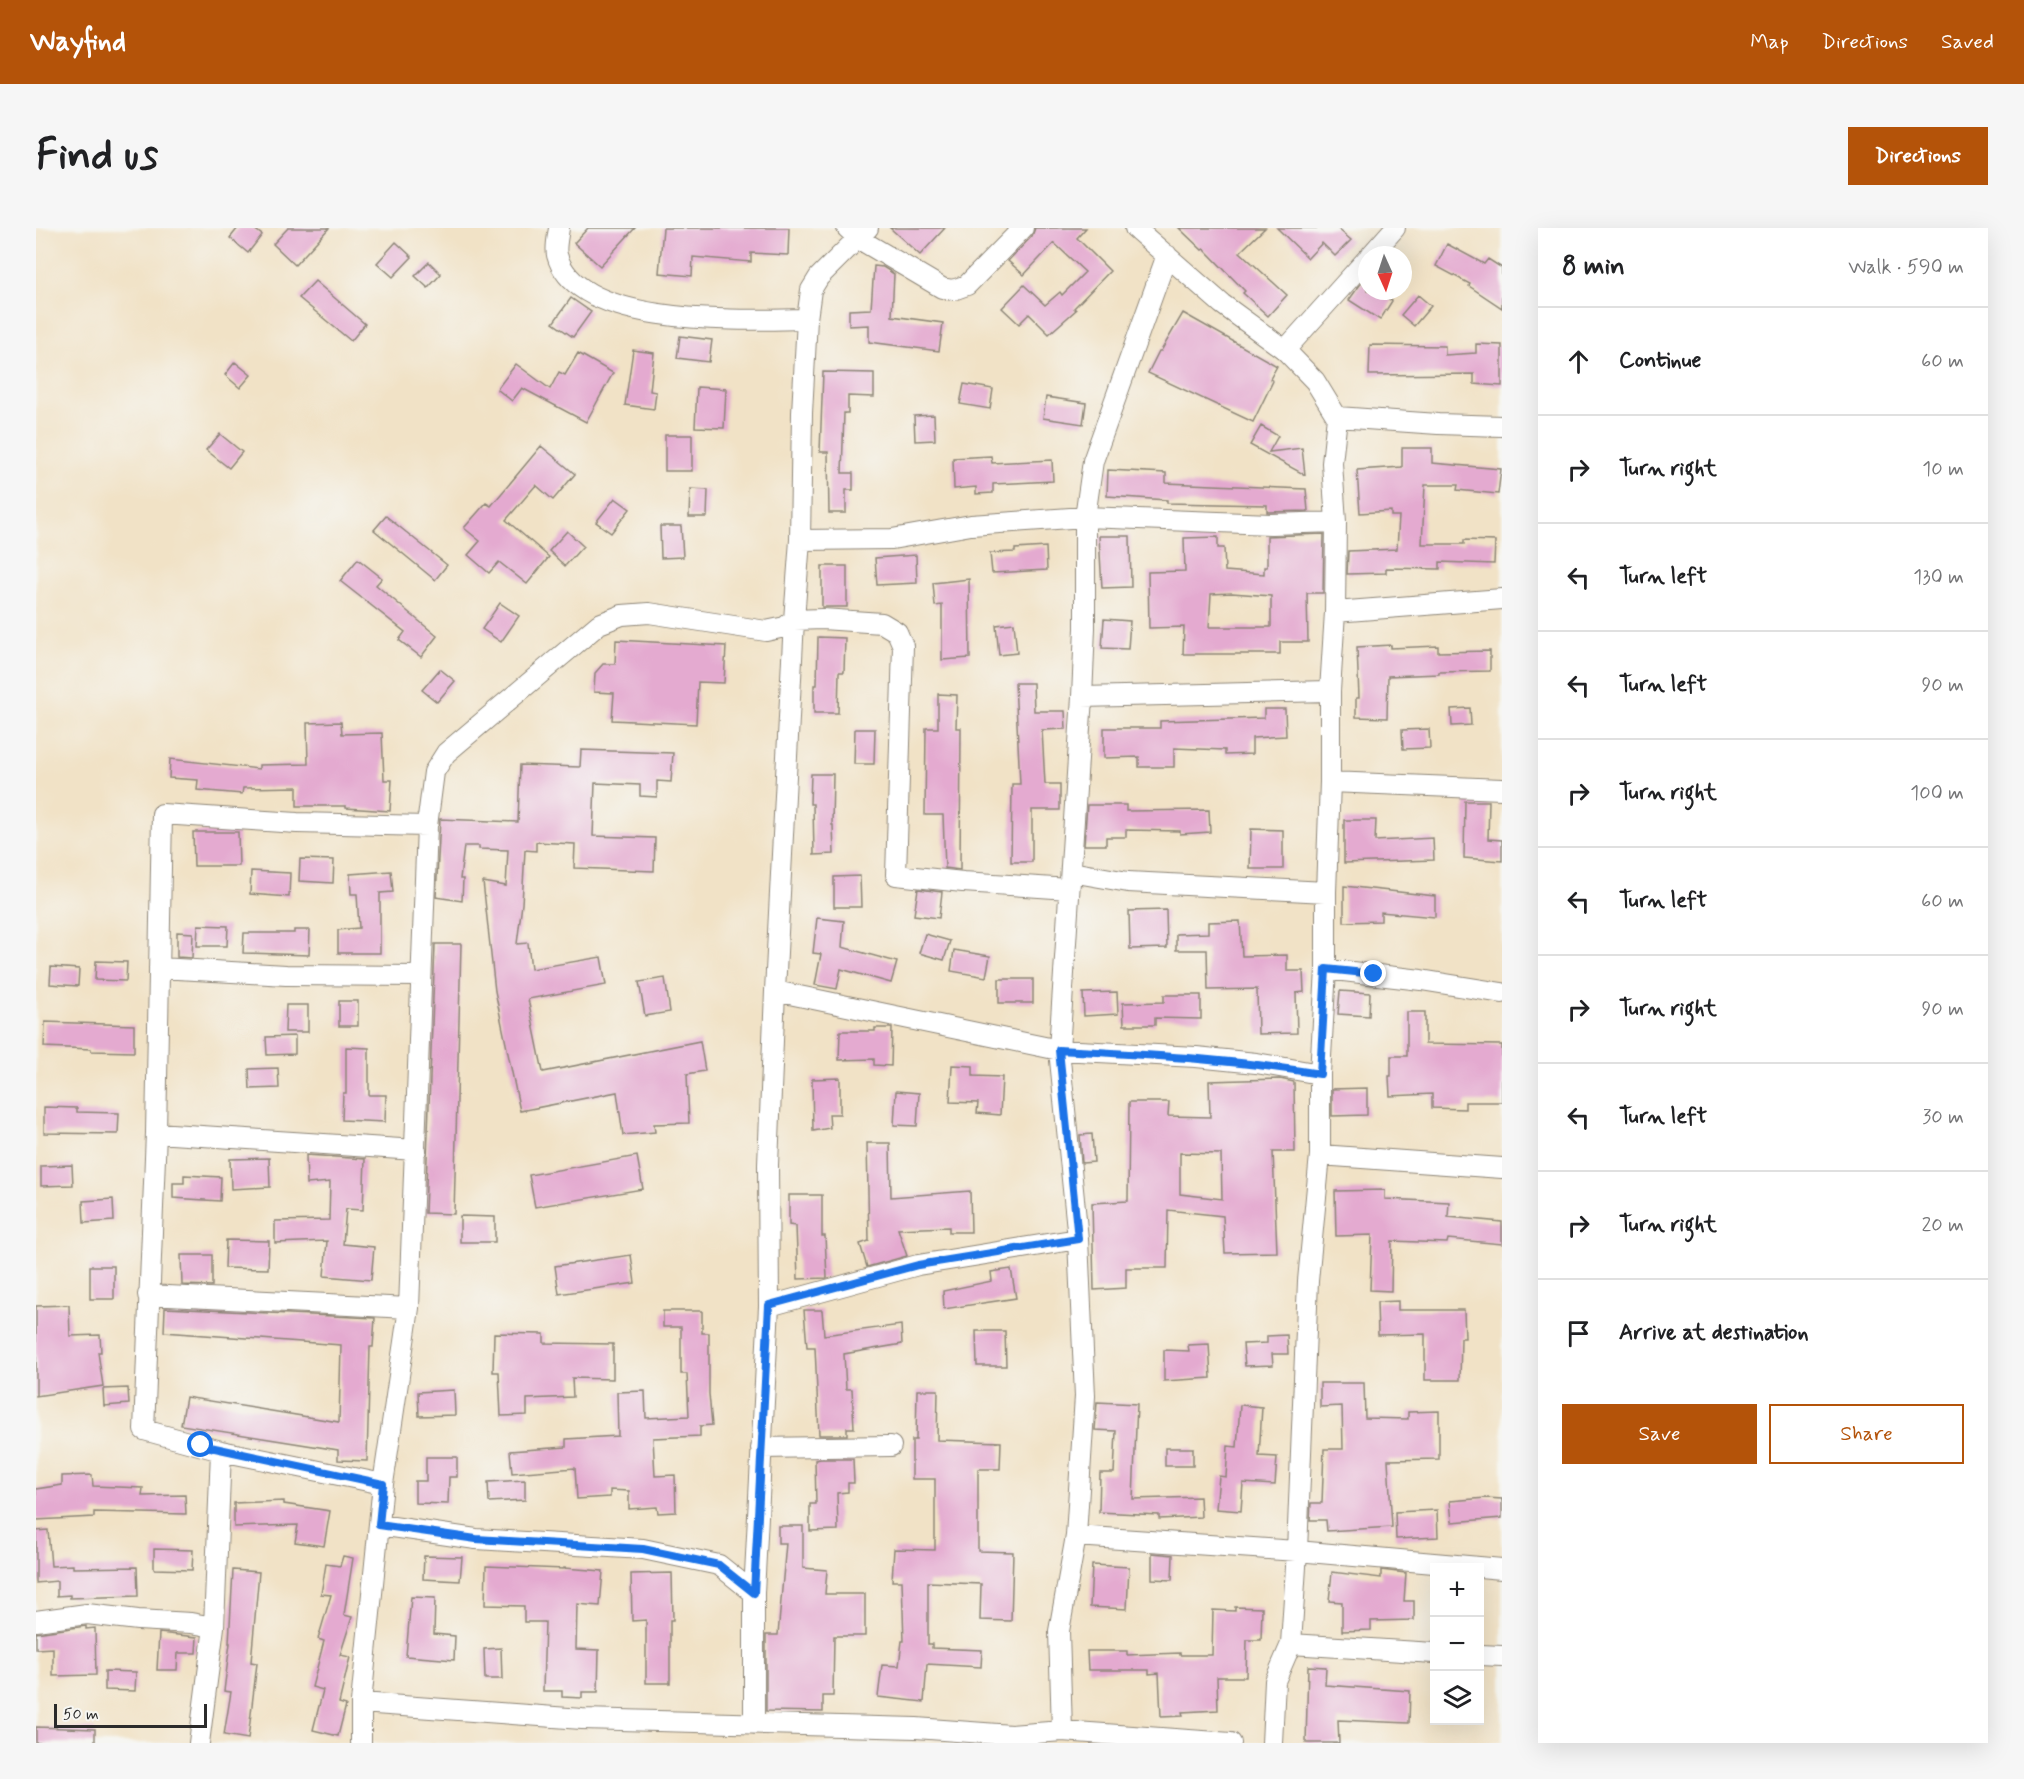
<!DOCTYPE html>
<meta charset="utf-8">
<style>
body{margin:0;font-family:Mynerve,sans-serif;background:#f6f6f6;color:#202124}
.controls{position:absolute;right:18px;bottom:18px;display:grid;overflow:hidden;border-radius:0px;box-shadow:0 6px 24px #0002}
.controls button{width:54px;height:54px;display:grid;place-items:center;padding:0;border:0;border-bottom:2px solid #e0e0e0;background:#fff;color:#202124;font:30px sans-serif}
.compass{position:absolute;left:1322px;top:18px;width:54px;height:54px;border-radius:50%;background:#fff;box-shadow:0 6px 24px #0002;rotate:177deg}
.scale{position:absolute;left:18px;bottom:15px;width:153px;box-sizing:border-box;padding-left:6px;border:3px solid #2b2b2b;border-top:0;font-size:16px;line-height:21px;white-space:nowrap;color:#2b2b2b;-webkit-text-stroke:4px #f6f6f2;paint-order:stroke}
.stop{position:absolute;width:18px;height:18px;margin:-14px;border:4px solid #1a73e8;border-radius:50%;background:#fff}
.stop.end{background:#1a73e8;border-color:#fff;box-shadow:0 2px 6px #0008}
.list{margin:0;padding:0;list-style:none}
h2{display:flex;justify-content:space-between;align-items:center;height:78px;margin:0;padding:0 24px;font-size:26px}
h2 small{font-size:20px;font-weight:400;color:#757577}
.list li{display:grid;grid-template-columns:39px 1fr auto;gap:18px;align-items:center;box-sizing:border-box;height:108px;padding:0 24px;border-top:2px solid #e0e0e0}
.list b{display:block;font-size:22px;white-space:nowrap}
.list em{font-size:20px;font-style:normal;color:#757577}
.actions{display:flex;gap:12px;padding:18px 24px}
.actions a{flex:1;padding:14px 0;border:2px solid #b45309;border-radius:0px;text-align:center;font-size:21px;color:#b45309}
.actions .main{background:#b45309;color:#fff}
.icon{flex:none;width:33px;height:33px;fill:none;stroke:currentColor;stroke-width:2;stroke-linecap:round;stroke-linejoin:round}
.map{position:relative;flex:none;width:1466px;height:1515px;overflow:hidden;border-radius:0px}
header{display:flex;align-items:center;gap:36px;box-sizing:border-box;height:84px;padding:0 30px;background:#b45309;color:#fff}
header strong{font-size:28px}
nav{display:flex;gap:33px;margin-inline-start:auto;font-size:21px}
.intro{display:flex;align-items:center;justify-content:space-between;box-sizing:border-box;height:144px;padding:0 36px}
h1{margin:0;font-size:42px}
.button{padding:15px 27px;border-radius:0px;background:#b45309;color:#fff;font-size:21px;font-weight:700}
main{display:flex;gap:36px;padding:0 36px}
aside{flex:1;background:#fff;border-radius:0px;box-shadow:0 6px 24px #0002}
.map>svg:first-child{display:block}
.building{fill:#e4aad0;fill-rule:evenodd}
.lines{fill:none;stroke-linecap:round;stroke-linejoin:round}
.minor-casing{stroke:#8e8678;stroke-width:22}
.minor{stroke:#fff;stroke-width:20}
.route{stroke:#1a73e8;stroke-width:8}
</style>
<header>
<strong>Wayfind</strong>
<nav><a>Map</a><a>Directions</a><a>Saved</a></nav>
</header>
<div class="intro"><h1>Find us</h1><a class="button">Directions</a></div>
<main>
<div class="map">
<svg width="1466" height="1515" viewBox="0 0 1466 1515">
<rect width="100%" height="100%" fill="#f6f6f2"/>
<filter id="ink" filterUnits="userSpaceOnUse"><feTurbulence type="fractalNoise" baseFrequency=".0167" numOctaves="2"/><feDisplacementMap in="SourceGraphic" scale="12" xChannelSelector="R" yChannelSelector="G"/><feConvolveMatrix kernelMatrix="1 2 1 2 8 2 1 2 1" color-interpolation-filters="sRGB"/></filter>
<filter id="wash" filterUnits="userSpaceOnUse"><feTurbulence type="fractalNoise" baseFrequency=".008" numOctaves="4" result="noise"/><feDisplacementMap in="SourceGraphic" scale="24" xChannelSelector="R" yChannelSelector="G"/><feGaussianBlur stdDeviation="1.35" result="paint"/><feColorMatrix in="noise" values="0 0 0 0 0 0 0 0 0 0 0 0 0 0 0 0 0 1.4 0 .05"/><feComposite in="paint" operator="in"/></filter>
<g filter="url(#wash)">
<rect width="100%" height="100%" fill="#f1e2c6"/>
<g id="blocks">
<!-- building -->
<path class="building" d="M202,0h15l9,7 -14,18 -18,-15z
M252,0h41l-34,37 -22,-21z
M552,0h47l-35,38 -26,-23z
M627,0h126l-1,27 -37,-2v9l-58,-5 -1,19 -33,-3z
M854,0h55l-25,27z
M999,0h51l-9,10 33,33 -36,37 2,2 -27,24 -20,-20 -10,10 -17,-16 22,-23 21,20 15,-13 2,3 23,-23 -31,-29 -30,32 -16,-14 24,-25z
M1143,0h86l-25,24 47,43 -19,21 -25,-23 2,-2 -41,-42 -2,1z
M1241,0h60l14,12 -16,16 -13,-13 -14,15z
M360,14l16,15 -19,20 -16,-14z
M1411,16l37,20 4,-5 14,9v40l-33,-22 1,-2 -34,-18z
M393,34l12,12 -13,14 -13,-12z
M838,38l9,1 11,7 -2,42 51,7 -4,28 -70,-9v-17l-20,1v-16l22,-1z
M279,53l50,43 -14,17 -52,-43z
M1326,54l5,3v6h9l16,10 -12,19 -31,-20z
M1382,67l13,11 -17,20 -13,-11z
M535,70l20,14 -18,25 -20,-14z
M1147,85l94,53 -7,13 3,2 -20,41 -105,-49 11,-22h2z
M644,108l32,4 -3,22 -32,-4z
M1440,116l26,1v41l-28,-2v-10l-105,1 1,-30 75,1v9l31,-2z
M597,122l21,3 -4,38 6,1 -2,17 -29,-4z
M542,125l35,20 -27,49 -64,-34 -10,13 -15,-12 19,-25 34,25 9,-17 6,3z
M199,134l16,13 -11,13 -15,-13z
M787,144l51,1v24l-26,-1v17h-4l-2,60h11v17h-7v23h-17l-1,-61h-8z
M928,156l29,5 -3,20 -30,-5z
M661,159l29,2 -2,39 -29,-1z
M1010,169l40,6 -3,21 -40,-6z
M898,187l1,25 -20,1 -1,-25z
M1225,198l17,10 -9,16 33,-4 3,27 -55,-30z
M184,206l22,18 -13,16 -23,-18z
M629,207h27v36h-27z
M505,218l34,28 -22,26 -17,-15 -30,35 43,37 -22,27 -28,-22 -10,11 -21,-18 12,-14 -16,-13 22,-25 5,3z
M1366,220h30v15l69,6 -3,25 -41,-4 1,-5h-33l-3,59h42v-4l31,1 -1,23 -54,-2v7l-54,-1v5l-39,1 1,-23 49,-2 2,-33h-8v-5l-31,2 -3,-43 45,-3z
M955,228l1,7 60,-3 1,21 -60,3v9l-17,1v-7l-22,2 -1,-31z
M1072,242l58,3v10l140,6 2,22 -41,1v-7l-100,-2v-3l-60,-4z
M654,261l18,1 -1,27h-18z
M579,270l15,11 -19,24 -15,-11z
M350,288l61,49 -12,15 -61,-50z
M624,298h21l2,31 -22,1z
M531,303l16,15 -18,20 -16,-15z
M1288,306l-1,59h-16l1,49h-28v12h-97l1,-27 -35,1 -1,-56 37,-1 -1,-33 34,-1v11h6l1,23 39,3v-7h3v-31zM1196,365l39,3v31h-62l2,-33z
M1063,308h31l1,51 -29,1z
M1010,319l1,23 -55,3 -2,-20 25,-1v-3z
M880,327l1,28 -40,2 -2,-27z
M322,331l24,19 -6,7 61,51 -16,21 -22,-17 6,-8 -65,-51z
M786,338h25v41h-25z
M933,351l1,79 -28,2v-55l-7,1 -2,-23z
M464,375l19,13 -18,26 -19,-13z
M1068,391l26,2 -2,28 -26,-1z
M978,395l3,30 -18,2 -3,-30z
M782,409l27,1 -1,34h-5l-1,41h-24v-28h3z
M580,412l110,6 -2,37 -26,-1 -2,42 -84,-4 2,-27 -20,-1 1,-19 8,-9h12z
M1355,417v3l47,-2v6l52,-1v20l-51,1v2l-51,2 -1,42 -31,-1v-19h3l-2,-51z
M404,441l15,12 -18,21 -15,-12z
M979,455h18l1,28h31l1,18 -24,1 3,54h15v26h-28v52h-21l1,-78h8z
M902,466l19,1 -1,33h5l-1,142 -15,-2 -2,-53h-18l1,-87h12z
M1434,480l1,17 -19,1 -1,-17z
M1228,481h21l1,27 -34,2v16l-27,1v-5l-51,-2v19h-35v-10l-35,1v-30h56v-7l104,-3z
M305,494l1,12 40,-1 2,47h8l-2,31 -44,-3v-2h-49v-19l-54,1 -1,6 -45,-4 1,-10 -29,-2 1,-19 89,10v-4l49,-1 -1,-41z
M819,501h20l-1,35h-20z
M1393,501l1,19 -27,1 -1,-19z
M545,522l92,3 -2,29 -14,-1v16l-17,-1v-11l-45,-2 -2,53 62,2 -1,33 -80,-3 1,-24 -39,-2v9l-11,-1 -3,54 -5,40 11,-1 3,26 70,-12 5,28 -78,14 15,73 157,-31 5,30 -18,3 2,49 -35,1 1,8 -32,3 -6,-43 -97,19 -25,-120 -12,-109 23,4 2,-36 -29,-1v-3h-15l-4,33h3l-1,22 -26,-4 4,-78 78,3 2,-57 60,2z
M775,546h22l-1,51h1l1,29 -20,1 -1,-51h-3z
M1429,573h24l-1,38 14,1v21l-38,-3z
M1051,577h39v6l83,-1 1,22 -30,2v-3l-54,-1v7h-20v8h-22z
M1308,592h32l-1,21 58,-3 1,22 -90,3z
M1215,601l32,1v39h-33z
M157,604h45l1,34h-45z
M264,631l34,1 -1,23 -34,-2z
M215,643l39,2 -1,24 -39,-3z
M355,643l2,21 -13,1v60h-42v-23l21,-2 -2,-34h-6l-1,-20z
M824,648l1,31h-27v-30z
M1308,658l91,10v21l-54,-5v9l-37,1z
M882,661l24,3 -3,26 -25,-3z
M1130,682l1,38 -37,1 -1,-38z
M781,690l27,3 -2,26 55,15 -6,21 -50,-14 -4,20 -22,-4 6,-31 -8,-1z
M1204,693l2,35 45,-1v16h16l1,21 -8,1 1,40 -39,1 -1,-45 -49,1 -1,-40h-31v-16l32,-1v-11z
M162,697l30,1 -1,20h-30z
M258,702h16l-1,25 -66,-2 1,-20h50z
M141,704l16,1 -1,25 -15,-1z
M889,706l25,7 -6,19 -25,-7z
M399,716h26l-7,270 -29,-1z
M918,722l36,6 -4,21 -35,-6z
M60,733l31,1 -1,19 -31,-1z
M15,739l28,2 -1,17 -28,-2z
M629,750l5,34 -25,4 -6,-34z
M963,751h34v24h-34z
M1304,763l30,2 -1,23 -31,-2z
M1081,764l1,22 -34,2 -1,-23z
M1128,767h37v24l-46,-1v7h-31l-1,-22 41,-1z
M303,773h19v25h-19z
M250,777h22v27h-23z
M1371,784h18v32l77,1v57h-37v7l-33,-1v-14l-42,2 -1,-20h2v-20h16z
M9,794l89,3v27l-43,-1v-2l-47,-2z
M839,800h17l-1,38 -17,-1v-6l-35,1 1,-29h35z
M259,808v18l-28,1 -1,-18z
M310,819l23,1v47h17l-1,27 -43,-2 1,-27h3z
M916,837l21,1v10l29,1 -2,38 -23,-2 1,-10 -28,-1z
M242,840l1,20 -29,1 -1,-20z
M804,850v36h-11l1,14 -17,3 -1,-52z
M1244,851l14,3 1,70h-22l4,100 -52,1 -2,-37 -55,-6 -1,58h-41v20l-32,2 -2,-87 36,-2 1,-99h40l-1,14 42,1 -1,-36zM1144,925l41,1 1,45 -42,-5z
M1331,860v27l-35,1v-27z
M860,863l23,2 -2,33 -23,-1z
M8,879l33,1v4l42,1 -1,21 -74,-1z
M1056,906l2,28 -12,1 -2,-28z
M831,915h23l1,54 79,-6 1,41h-22v-5l-51,2 9,27 -40,11 -7,-23 9,-3z
M270,927l59,4 -2,51 -17,-1 -3,35 31,3 -3,33 -47,-4 3,-35 -52,2v-22l54,-1 1,-38 -23,2z
M601,928l6,33 -108,18 -6,-32z
M233,930l1,29 -39,2 -1,-30z
M36,937l1,20 -32,1v-20z
M148,947l37,2 -1,24 -47,-3v-15h11z
M1349,962v9l64,3 -1,15 54,5v22l-54,-5 -1,4 -55,-2 -1,50 -21,-1 2,-55 -36,1 -1,-45z
M753,967h33v41h3l2,42 -29,1 -2,-53 -7,-1z
M77,971l1,22 -30,2 -1,-22z
M424,988l35,1v25h-35z
M190,1012l43,1 -1,28 -43,-1z
M145,1027h31v31l-30,-1z
M595,1027l4,28 -76,11 -4,-28z
M54,1038h24v33h-24z
M975,1041l5,29 -72,11 -1,-18 49,-10 -1,-9z
M1362,1073v9h66l1,28h-4l-1,42h-35v-46l-47,1 -1,-33z
M33,1077l1,31 30,-1 1,17h-3l5,34 -67,10v-90z
M129,1080l210,10 -2,29h-3l-3,114 -29,-1v-10l-157,-25 5,-28 153,25 2,-77 -177,-13z
M768,1082h18l2,25 77,-10 1,19 -58,10 2,35h6l2,39h-7v7h-28l-4,-88h-8z
M627,1083h39v22h7v61l3,31 -12,1v10l-47,2 2,38 20,-1 1,37 -18,1 -1,-6 -28,2v-18l-19,-1v7l-33,2 -2,-31 -63,5 -2,-22 56,-4v-8l52,-3 -1,-44 28,-1 1,27 43,-2 -2,-42h-6v-47h-18z
M940,1103h29l1,35h-29z
M458,1105l50,1v9l69,1v35l-41,-1 1,19 -46,2v16l-26,1 -2,-44h-6z
M1251,1107l1,19h-16l1,11 -28,1 -2,-22 24,-1v-7z
M1173,1116l2,34 -47,3v-31l25,1 -1,-6z
M1284,1155h44l1,35 43,1v-7l31,-1v48l-51,1 4,67 -65,4 -1,-11h-16l1,-17h11l2,-54h19l-1,-43 -22,1z
M92,1160l1,16 -25,2 -1,-17z
M418,1162l1,25 -36,1 -1,-24z
M881,1162h21l-1,50 64,2 -1,27h-22v82l35,1 -2,69 -31,-1 1,-36 -53,-2v62h4v4l50,2 -1,17 -54,-3 -3,38 -46,-5 4,-32 17,1 3,-25h2l-2,-60h-10l2,-32 41,1v-71h-23v-39h4z
M1061,1174l40,2 -4,95 67,-2 1,20 -42,2v-4l-60,-3 1,-39h14l2,-42 -21,-1z
M1204,1177l22,2 -3,49 18,1 -2,28 -32,-2 -2,28 -25,-2 3,-33 7,1 2,-31 9,1z
M1129,1220h28v18h-28z
M390,1229h31v20h-8l-1,27 -33,-1v-22h11z
M785,1231h32l1,24h-6v9l-11,1 1,37 -28,1v-27h6l-1,-44z
M56,1247l1,11 50,2 -1,8 43,-1 1,19 -92,-2v5l-58,3v-31l26,-4v-9z
M489,1252v20l-36,2 -1,-20z
M1450,1270l16,1v19l-50,4 -2,-21z
M248,1273v3l46,7 -6,35 -29,-4 3,-17 -64,2v-24z
M1401,1282l1,27 -42,2 -1,-27z
M742,1298h25v42l24,2 -2,24h40v42h-31l-1,60h-10v16l-57,-1v-76h12l8,-92h-8z
M12,1302l3,36 22,-1v3l64,-1 1,29 -68,2v-3l-13,1v-15l-21,2v-52z
M118,1321l39,1 -1,20 -38,-1z
M1116,1325l21,2 -1,25 -20,-1z
M307,1328l10,2 -9,57 8,2 -12,38 10,2 -11,46 7,2 -8,31 -25,-6 10,-40 -11,-3 12,-46 -6,-2 13,-44 -10,-1 5,-30 14,2z
M388,1328l38,1 -2,24 -37,-2z
M1056,1337l37,2 -2,42 -37,-2z
M450,1338l78,3v-1l39,3 -3,35 -23,-2 -1,45 23,1 -1,42h-16v6l-20,-1v-6h-19l2,-69h-21v-16l-39,-1z
M197,1342l26,2 -8,90 6,1 -9,76 -24,-4 7,-43 -7,-1 6,-48h-1z
M1345,1342l25,3 -2,28h10v19l-43,1v9l-29,1v-29l-13,-1 3,-29 49,6z
M636,1345l1,47h-3v63h-24v-63l-14,1 -1,-47z
M375,1369l24,1 -1,36 21,2 -1,24 -48,-4z
M1199,1379l27,1 -1,32h-14l-1,37h-29l1,33 -36,2 1,4 -22,1 -2,-44 -10,1v-4h-61l-1,-19h40v4l53,-2v2h32l1,-45 22,1z
M50,1398v3l9,-1 1,47 -43,1v-28l-17,1v-16z
M123,1405l38,4 -1,16h-18l-1,17h-20z
M465,1420l1,31h-17l-1,-30z
M1272,1438l18,1 -1,18 85,6 -1,32 -71,-3 1,23h-33z
M69,1443l31,1 -1,19 -30,-1z
M0,1499l59,2v14h-59z"/>
</g>
</g>
<g filter="url(#ink)">
<use href="#blocks" fill-opacity="0" stroke="#8e8678" stroke-width="1.5"/>
<g class="lines">
<!-- minor casing -->
<g class="minor-casing">
<path id="minor" d="M523,0c-1,8 -4,20 -2,27 20,74 190,65 250,64
M811,0l12,11 83,49 11,2 14,-5 56,-57
M1099,0l87,76 63,46 30,31 22,36 -5,46 4,59 -1,90 -5,79v91l-4,110v77l-6,105v81l-12,126 -11,270 -6,93 -16,37 -3,62
M1335,27l24,-27
M1249,122l82,-91
M1301,189l101,7 64,2
M764,312l92,-1 79,-14 114,-8 186,7 65,-2
M1299,384l167,-13
M1046,469l248,-6
M1294,554l172,7
M1035,644l57,10 198,10
M123,740l127,7 135,1
M1290,741l95,11 81,13
M739,763l284,59 137,7 60,6 64,11
M120,905l260,17
M1284,927l182,13
M112,1067l261,13
M733,1078l149,-41 160,-26
M725,1220l130,-2
M347,1256l-162,-33 -77,-21 12,-297 6,-319 135,9 130,3
M343,1297l97,14 167,10 76,16 35,28
M1040,1308l221,15 205,18
M0,1393l51,-7 51,6 53,3 23,4
M1255,1416l143,9
M1444,1427l22,1
M325,1475l221,16 334,9 95,7 51,-4 169,12
M718,1496v-131l15,-287 -1,-141 7,-174 19,-371 6,-80 2,-127 5,-94 4,-29 8,-13 49,-49
M1026,1503l-3,-100 17,-95 9,-140 -7,-157 -19,-189 23,-353 3,-69v-111l8,-56 74,-206
M163,1515l15,-116 7,-176
M325,1515v-40l22,-219 26,-176 18,-482 7,-54 12,-19 153,-129 23,-9 27,-2 117,18 19,-4 9,-7 28,-1 60,4 15,9 6,14 -7,229 67,7 106,7"/>
</g>
<!-- minor -->
<use href="#minor" class="minor"/>
</g>
</g>
<g class="lines" filter="url(#ink)">
<!-- route -->
<path class="route" d="M165,1217l182,39 -4,41 97,14 167,10 76,16 35,28 15,-288 149,-40 160,-26 -19,-189c88,5 173,9 261,24l6,-105 48,5"/>
</g>
</svg>
<div class="controls">
<button>+</button>
<button>−</button>
<button><svg class="icon" aria-label="layers" viewBox="0 0 24 24"><path d="M12 4l9 5-9 5-9-5zM3 14l9 5 9-5"/></svg></button>
</div>
<svg class="compass" viewBox="-18 -18 36 36"><path d="M0-13l5 13h-10z" fill="#e53935"/><path d="M0 13l5-13h-10z" fill="#757577"/></svg>
<div class="scale">50 m</div>
<div class="stop" style="left:165px;top:1217px"></div>
<div class="stop end" style="left:1338px;top:746px"></div>
</div>
<aside>
<h2>8 min<small>Walk · 590 m</small></h2>
<ul class="list">
<li><svg class="icon" aria-label="ahead" viewBox="0 0 24 24"><path d="M12 20V5M6 11l6-6 6 6"/></svg><div><b>Continue</b></div><em>60 m</em></li>
<li><svg class="icon" aria-label="right" viewBox="0 0 24 24"><path d="M7 20v-9h11M14 6l5 5-5 5"/></svg><div><b>Turn right</b></div><em>10 m</em></li>
<li><svg class="icon" aria-label="left" viewBox="0 0 24 24"><path d="M17 20v-9H6M10 6l-5 5 5 5"/></svg><div><b>Turn left</b></div><em>130 m</em></li>
<li><svg class="icon" aria-label="left" viewBox="0 0 24 24"><path d="M17 20v-9H6M10 6l-5 5 5 5"/></svg><div><b>Turn left</b></div><em>90 m</em></li>
<li><svg class="icon" aria-label="right" viewBox="0 0 24 24"><path d="M7 20v-9h11M14 6l5 5-5 5"/></svg><div><b>Turn right</b></div><em>100 m</em></li>
<li><svg class="icon" aria-label="left" viewBox="0 0 24 24"><path d="M17 20v-9H6M10 6l-5 5 5 5"/></svg><div><b>Turn left</b></div><em>60 m</em></li>
<li><svg class="icon" aria-label="right" viewBox="0 0 24 24"><path d="M7 20v-9h11M14 6l5 5-5 5"/></svg><div><b>Turn right</b></div><em>90 m</em></li>
<li><svg class="icon" aria-label="left" viewBox="0 0 24 24"><path d="M17 20v-9H6M10 6l-5 5 5 5"/></svg><div><b>Turn left</b></div><em>30 m</em></li>
<li><svg class="icon" aria-label="right" viewBox="0 0 24 24"><path d="M7 20v-9h11M14 6l5 5-5 5"/></svg><div><b>Turn right</b></div><em>20 m</em></li>
<li><svg class="icon" aria-label="arrive" viewBox="0 0 24 24"><path d="M6 21V4h12l-3 4 3 4H6"/></svg><div><b>Arrive at destination</b></div></li>
</ul>
<div class="actions"><a class="main">Save</a><a>Share</a></div>
</aside>
</main>
